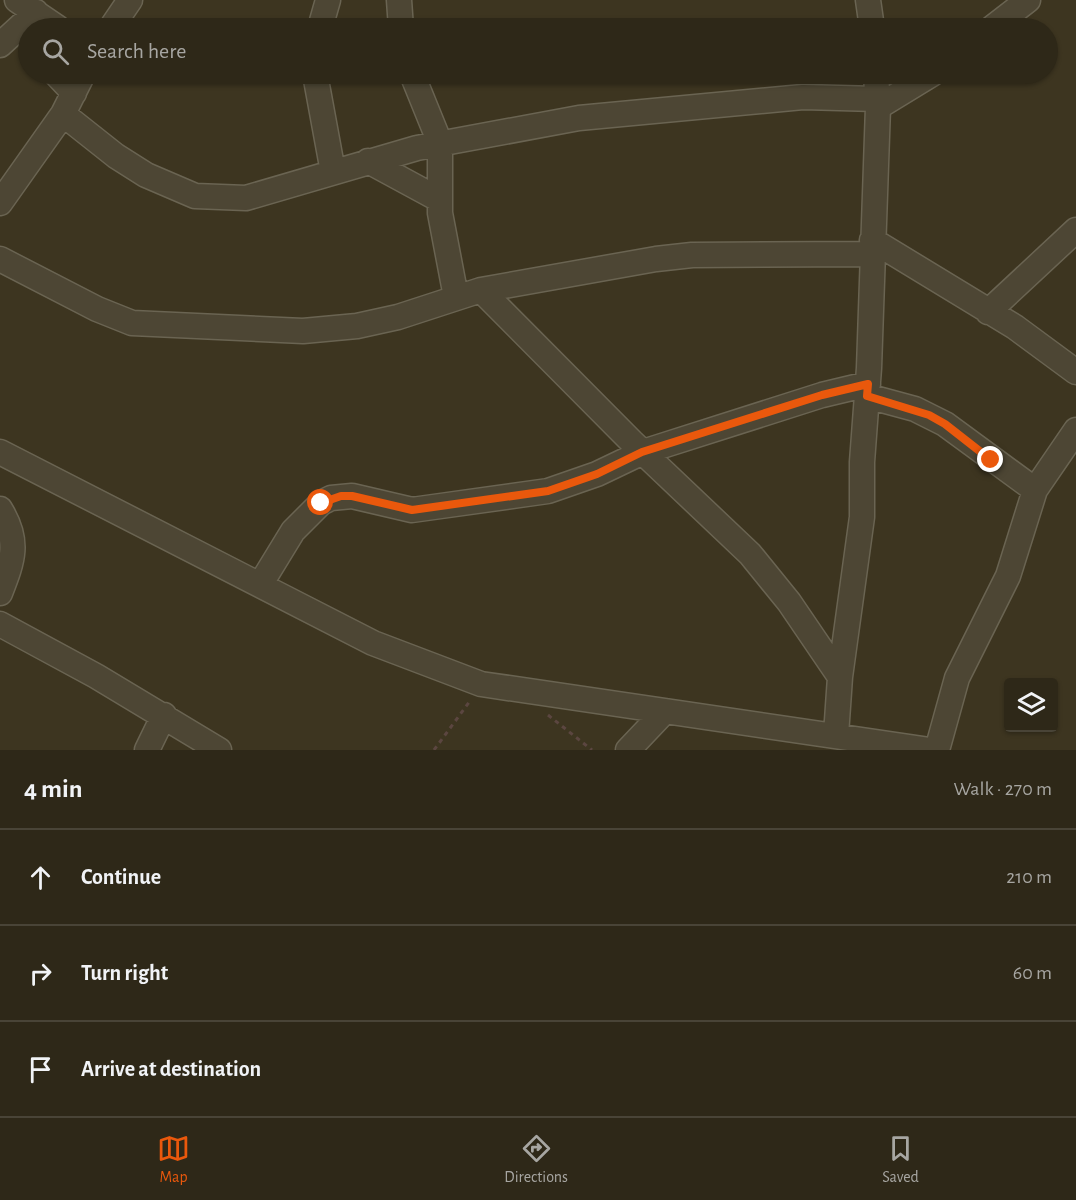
<!DOCTYPE html>
<meta charset="utf-8">
<style>
body{margin:0;font-family:"Alegreya Sans",sans-serif;background:#363021;color:#f1f3f6}
.controls{position:absolute;right:18px;bottom:18px;display:grid;overflow:hidden;border-radius:6px;box-shadow:0 2px 4px #0004}
.controls button{width:54px;height:54px;display:grid;place-items:center;padding:0;border:0;border-bottom:2px solid #494437;background:#2e2818;color:#f1f3f6;font:30px sans-serif}
.stop{position:absolute;width:18px;height:18px;margin:-14px;border:4px solid #ea580c;border-radius:50%;background:#fff}
.stop.end{background:#ea580c;border-color:#fff;box-shadow:0 2px 6px #0008}
.list{margin:0;padding:0;list-style:none}
h2{display:flex;justify-content:space-between;align-items:center;height:78px;margin:0;padding:0 24px;font-size:26px}
h2 small{font-size:20px;font-weight:400;color:#a7a6a2}
.list li{display:grid;grid-template-columns:39px 1fr auto;gap:18px;align-items:center;box-sizing:border-box;height:96px;padding:0 24px;border-top:2px solid #494437}
.list b{display:block;font-size:22px;white-space:nowrap}
.list em{font-size:20px;font-style:normal;color:#a7a6a2}
.icon{flex:none;width:33px;height:33px;fill:none;stroke:currentColor;stroke-width:2;stroke-linecap:round;stroke-linejoin:round}
.map{position:relative;flex:none;width:1076px;height:750px;overflow:hidden}
.search{position:absolute;background:#2e2818;box-shadow:0 2px 4px #0004;left:18px;right:18px;top:18px;height:66px;display:flex;align-items:center;gap:15px;box-sizing:border-box;padding:0 21px;border-radius:33px;color:#a7a6a2;font-size:22px}
.sheet{height:366px;background:#2e2818}
nav{display:flex;justify-content:space-around;align-items:center;box-sizing:border-box;height:84px;border-top:2px solid #494437;background:#2e2818;font-size:16px;color:#a7a6a2}
nav a{display:grid;justify-items:center;gap:3px}
nav .on{color:#ea580c}
.map>svg:first-child{display:block}
.lines{fill:none;stroke-linecap:round;stroke-linejoin:round}
.minor-casing{stroke:#6a6452;stroke-width:27}
.path{stroke:#5b4640;stroke-width:3;stroke-dasharray:4.5 4.5;stroke-linecap:butt}
.minor{stroke:#4d4634;stroke-width:24}
.route{stroke:#ea580c;stroke-width:8}
</style>
<div class="map">
<svg width="1076" height="750" viewBox="0 0 1076 750">
<rect width="100%" height="100%" fill="#3d3520"/>
<g class="lines">
<!-- minor casing -->
<g class="minor-casing">
<path id="minor" d="M17,0l41,28
M399,0l2,28
M868,0l4,28
M111,28l19,-28
M320,28l8,-28
M992,28l36,-28
M0,45l36,-33
M56,74l18,19
M315,74l18,98
M412,74l28,69v70l16,84
M878,107l54,-33
M63,114l53,42 30,19 49,21 51,2 171,-50 162,-30 224,-21 74,2
M368,161l72,39
M0,203l63,-89 20,-40
M872,240l143,87 61,45
M0,259l97,50 35,14 171,8 54,-5 41,-9 83,-27 175,-31 36,-4 179,-1
M481,290l151,152 118,112 39,48 51,75
M988,312l88,-82
M867,396l48,13 30,15 90,66
M0,452l373,191 108,41 449,66
M0,509c20,32 13,51 0,84
M260,585l33,-54 28,-28 10,-5 21,-2 60,14 136,-19 49,-17 46,-22 179,-57 46,-11
M0,624l96,52 123,74
M836,735l4,-58 22,-160v-55l7,-94 9,-261 -2,-33
M147,750l17,-35
M628,750l37,-39
M937,750l20,-72 51,-102 27,-86 41,-60"/>
</g>
<!-- path -->
<path class="path" d="M548,715l44,35
M434,750l36,-49"/>
<!-- minor -->
<use href="#minor" class="minor"/>
</g>
<g class="lines">
<!-- route -->
<path class="route" d="M321,503l20,-7h11l60,14 136,-19 49,-17 45,-22 180,-57 46,-11 -1,12 62,19 16,9 46,36"/>
</g>
</svg>
<div class="controls">
<button><svg class="icon" aria-label="layers" viewBox="0 0 24 24"><path d="M12 4l9 5-9 5-9-5zM3 14l9 5 9-5"/></svg></button>
</div>
<div class="stop" style="left:321px;top:503px"></div>
<div class="stop end" style="left:991px;top:460px"></div>
<div class="search"><svg class="icon" aria-label="search" viewBox="0 0 24 24"><circle cx="10" cy="10" r="6"/><path d="M15 15l6 6"/></svg>Search here</div>
</div>
<section class="sheet">
<h2>4 min<small>Walk · 270 m</small></h2>
<ul class="list">
<li><svg class="icon" aria-label="ahead" viewBox="0 0 24 24"><path d="M12 20V5M6 11l6-6 6 6"/></svg><div><b>Continue</b></div><em>210 m</em></li>
<li><svg class="icon" aria-label="right" viewBox="0 0 24 24"><path d="M7 20v-9h11M14 6l5 5-5 5"/></svg><div><b>Turn right</b></div><em>60 m</em></li>
<li><svg class="icon" aria-label="arrive" viewBox="0 0 24 24"><path d="M6 21V4h12l-3 4 3 4H6"/></svg><div><b>Arrive at destination</b></div></li>
</ul>
</section>
<nav>
<a class="on"><svg class="icon" aria-label="map" viewBox="0 0 24 24"><path d="M3 6l6-2 6 2 6-2v14l-6 2-6-2-6 2zM9 4v14M15 6v14"/></svg>Map</a>
<a><svg class="icon" aria-label="directions" viewBox="0 0 24 24"><path d="M12 3l9 9-9 9-9-9zM9 14v-3h6M13 9l2 2-2 2"/></svg>Directions</a>
<a><svg class="icon" aria-label="saved" viewBox="0 0 24 24"><path d="M7 4h10v16l-5-4-5 4z"/></svg>Saved</a>
</nav>
